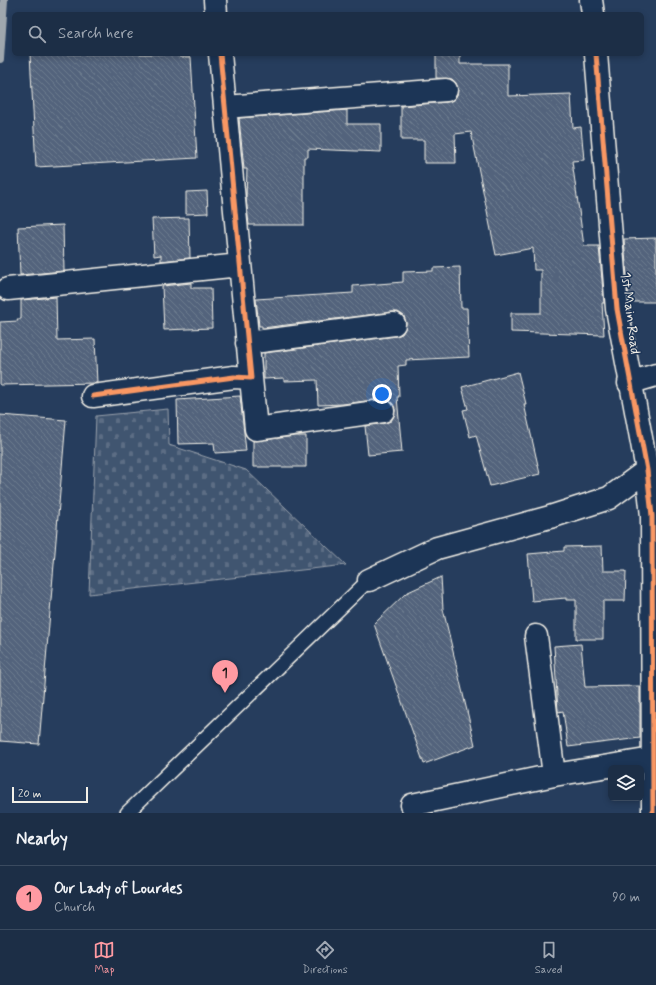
<!DOCTYPE html>
<style>
body{margin:0;font-family:Mynerve,sans-serif;background:#25364d;color:#f1f3f6}
.controls{position:absolute;right:12px;bottom:12px;display:grid;overflow:hidden;border-radius:6px;box-shadow:0 2px 6px #0003}
.controls button{width:36px;height:36px;display:grid;place-items:center;padding:0;border:0;border-bottom:1px solid #3a4a5f;background:#1c2e46;color:#f1f3f6;font:20px sans-serif}
.scale{position:absolute;left:12px;bottom:10px;width:76px;box-sizing:border-box;padding-left:4px;border:2px solid #f4f1e8;border-top:0;font-size:11px;line-height:14px;white-space:nowrap;color:#f4f1e8;-webkit-text-stroke:3px #1d3557;paint-order:stroke}
.you{position:absolute;left:382px;top:394px;width:14px;height:14px;margin:-10px;border:3px solid #fff;border-radius:50%;background:#1a73e8;box-shadow:0 0 0 6px #1a73e833}
.badge{display:grid;place-items:center;width:26px;height:26px;border-radius:50%;background:#ff9aa2;color:#111;font-size:13px;font-weight:700}
.pin{position:absolute;translate:-50% -33px;filter:drop-shadow(0 1px 2px #0008)}
.pin::after{content:'';position:absolute;top:21px;width:14px;height:12px;background:inherit;clip-path:polygon(0 0,100% 0,50% 100%)}
.list{margin:0;padding:0;list-style:none}
h2{display:flex;justify-content:space-between;align-items:center;height:52px;margin:0;padding:0 16px;font-size:17px}
h2 small{font-size:13px;font-weight:400;color:#a0a8b3}
.list li{display:grid;grid-template-columns:26px 1fr auto;gap:12px;align-items:center;box-sizing:border-box;height:64px;padding:0 16px;border-top:1px solid #3a4a5f}
.list b{display:block;font-size:15px;white-space:nowrap}
.list p{margin:0;font-size:13px;white-space:nowrap;color:#a0a8b3}
.list em{font-size:13px;font-style:normal;color:#a0a8b3}
.icon{flex:none;width:22px;height:22px;fill:none;stroke:currentColor;stroke-width:2;stroke-linecap:round;stroke-linejoin:round}
.map{position:relative;flex:none;width:656px;height:813px;overflow:hidden}
.search{position:absolute;background:#1c2e46;box-shadow:0 2px 6px #0003;left:12px;right:12px;top:12px;height:44px;display:flex;align-items:center;gap:10px;box-sizing:border-box;padding:0 14px;border-radius:6px;color:#a0a8b3;font-size:15px}
.sheet{height:116px;background:#1c2e46}
nav{display:flex;justify-content:space-around;align-items:center;box-sizing:border-box;height:56px;border-top:1px solid #3a4a5f;background:#1c2e46;font-size:11px;color:#a0a8b3}
nav a{display:grid;justify-items:center;gap:2px}
nav .on{color:#ff9aa2}
.map>svg:first-child{display:block}
.cemetery{fill:url(#cemetery-stones);stroke:#9aa2ac}
.lines{fill:none;stroke-linecap:round;stroke-linejoin:round}
.stream{stroke:#9fa7ae;stroke-width:8}
.building{fill:url(#building-back-hatch);stroke:#f4f1e8}
.lane-casing{stroke:#f4f1e8;stroke-width:16}
.street-casing{stroke:#f4f1e8;stroke-width:25}
.secondary-casing{stroke:#f4f1e8;stroke-width:25}
.lane{stroke:#1d3557;stroke-width:13}
.street{stroke:#1d3557;stroke-width:22}
.secondary{stroke:#1d3557;stroke-width:22}
.cycleway-casing{stroke:#1d3557;stroke-width:8}
.cycleway{stroke:#f99763;stroke-width:5}
.labels{text-anchor:middle;stroke-width:3;stroke-linejoin:round;paint-order:stroke}
.street-label{font-size:14px;fill:#f4f1e8;stroke:#1d3557}
</style>
<div class="map">
<svg width="656" height="813" viewBox="0 0 656 813">
<defs>
<pattern id="cemetery-stones" width="16" height="16" patternUnits="userSpaceOnUse"><rect width="16" height="16" fill="#40546f"/><path d="M2 7V4a2 2 0 0 1 4 0v3zM10 15v-3a2 2 0 0 1 4 0v3z" fill="#5c6d84"/></pattern>
<pattern id="building-back-hatch" width="6" height="6" patternUnits="userSpaceOnUse"><rect width="6" height="6" fill="#52647b"/><path d="M-1 5l2 2M0 0l6 6M5-1l2 2" fill="none" stroke="#6c7b8e"/></pattern>
</defs>
<rect width="100%" height="100%" fill="#263d5d"/>
<filter id="ink" filterUnits="userSpaceOnUse"><feTurbulence type="fractalNoise" baseFrequency=".025" numOctaves="2"/><feDisplacementMap in="SourceGraphic" scale="8" xChannelSelector="R" yChannelSelector="G"/><feConvolveMatrix kernelMatrix="1 2 1 2 8 2 1 2 1" color-interpolation-filters="sRGB"/></filter>
<g filter="url(#ink)">
<!-- cemetery -->
<path class="cemetery" d="M168,409l1,36 77,25 100,95 -257,29 7,-178z"/>
<g class="lines">
<!-- stream -->
<path class="stream" d="M0,59l4,-59"/>
</g>
<!-- building -->
<path class="building" d="M30,54h150v3h11l6,101 -161,9z
M436,54h24v10h48v32l63,-2 2,34 8,-1 3,33 -12,1 12,85h15l5,57h-2l2,32 -93,-3v-19h30v-43h-7l-1,-22 -37,7 -25,-123 -16,2 1,29h-32v-23h-23v-34l46,-4 6,-2 4,-5 1,-6 -2,-6 -4,-4 -16,-1z
M347,110v14h34v28l-73,-3v8h-4v68h-55l-3,-27 1,-29h-3l-5,-51z
M207,191l1,22 -22,1v-22z
M189,218l1,40 -29,3v-6l-7,1 -2,-37z
M63,225l1,46 -44,4 -2,-48z
M656,238v64h-27l-5,-63z
M460,267l1,41h6l2,49 -63,3v5l-8,1 1,31h-2l5,55 -34,3 -3,-29 20,-3 6,-2 3,-5 1,-6 -2,-6 -5,-4 -7,-1 -38,5 -25,1 -1,-25 -33,1v-3l-20,1v-26l132,-17 6,-2 3,-5 1,-6 -2,-7 -6,-4h-6l-130,16v-2h-3l-3,-27 97,-6v-7l50,-4v-10l30,-1v-3z
M191,283v5h20l1,40 -48,2 -2,-44z
M56,297l1,43 38,-1 2,44 -97,2v-63l18,-1 -1,-2h4v-19z
M518,372l8,32h-2l16,70 -50,12 -14,-51 -6,2 -7,-27 5,-1 -6,-22z
M240,396l6,55 -31,2 -1,-10 -36,1 -1,-44z
M0,415l66,5 -27,324 -39,-3z
M296,436h10v31h-53v-26z
M602,546l1,25h23l-1,30h-22v38h-27v-39h-10v-2l-34,3 -4,-47 36,-3v-4z
M441,577l2,32 32,136 -51,19 -50,-140 32,-31z
M581,644l4,43 55,-1v52l-72,9 -5,-36 -5,1 -4,-66z"/>
<g class="lines">
<!-- lane casing -->
<g class="lane-casing">
<path id="lane" d="M127,813l242,-233"/>
</g>
<!-- street casing -->
<g class="street-casing">
<path id="street" d="M215,0l1,14
M225,107l221,-17
M8,289l232,-24
M247,343l147,-19
M251,378l5,51 127,-18
M629,383l27,-8
M93,396l141,-19 17,1 -31,-324
M369,580l68,-32 113,-31 59,-19 38,-28 9,1
M536,636l18,139
M412,805l142,-30 98,-16"/>
</g>
<!-- secondary casing -->
<g class="secondary-casing">
<path id="secondary" d="M591,0l2,14
M596,54l21,255 30,161 5,46 1,297"/>
</g>
<!-- lane -->
<use href="#lane" class="lane"/>
<!-- street -->
<use href="#street" class="street"/>
<!-- secondary -->
<use href="#secondary" class="secondary"/>
<!-- cycleway casing -->
<g class="cycleway-casing">
<path id="cycleway" d="M596,54l21,255 30,161 5,46 1,297
M93,396l141,-19 17,1 -31,-324"/>
</g>
<!-- cycleway -->
<use href="#cycleway" class="cycleway"/>
</g>
</g>
<g class="labels">
<!-- street labels -->
<g class="street-label">
<text transform="translate(631 313) rotate(83)" y="5">1st Main Road</text>
</g>
</g>
</svg>
<div class="controls">
<button><svg class="icon" aria-label="layers" viewBox="0 0 24 24"><path d="M12 4l9 5-9 5-9-5zM3 14l9 5 9-5"/></svg></button>
</div>
<div class="scale">20 m</div>
<div class="you"></div>
<div class="pin badge" style="left:225px;top:693px">1</div>
<div class="search"><svg class="icon" aria-label="search" viewBox="0 0 24 24"><circle cx="10" cy="10" r="6"/><path d="M15 15l6 6"/></svg>Search here</div>
</div>
<section class="sheet">
<h2>Nearby<small></small></h2>
<ul class="list">
<li><span class="badge">1</span><div><b>Our Lady of Lourdes</b><p>Church</p></div><em>90 m</em></li>
</ul>
</section>
<nav>
<a class="on"><svg class="icon" aria-label="map" viewBox="0 0 24 24"><path d="M3 6l6-2 6 2 6-2v14l-6 2-6-2-6 2zM9 4v14M15 6v14"/></svg>Map</a>
<a><svg class="icon" aria-label="directions" viewBox="0 0 24 24"><path d="M12 3l9 9-9 9-9-9zM9 14v-3h6M13 9l2 2-2 2"/></svg>Directions</a>
<a><svg class="icon" aria-label="saved" viewBox="0 0 24 24"><path d="M7 4h10v16l-5-4-5 4z"/></svg>Saved</a>
</nav>
